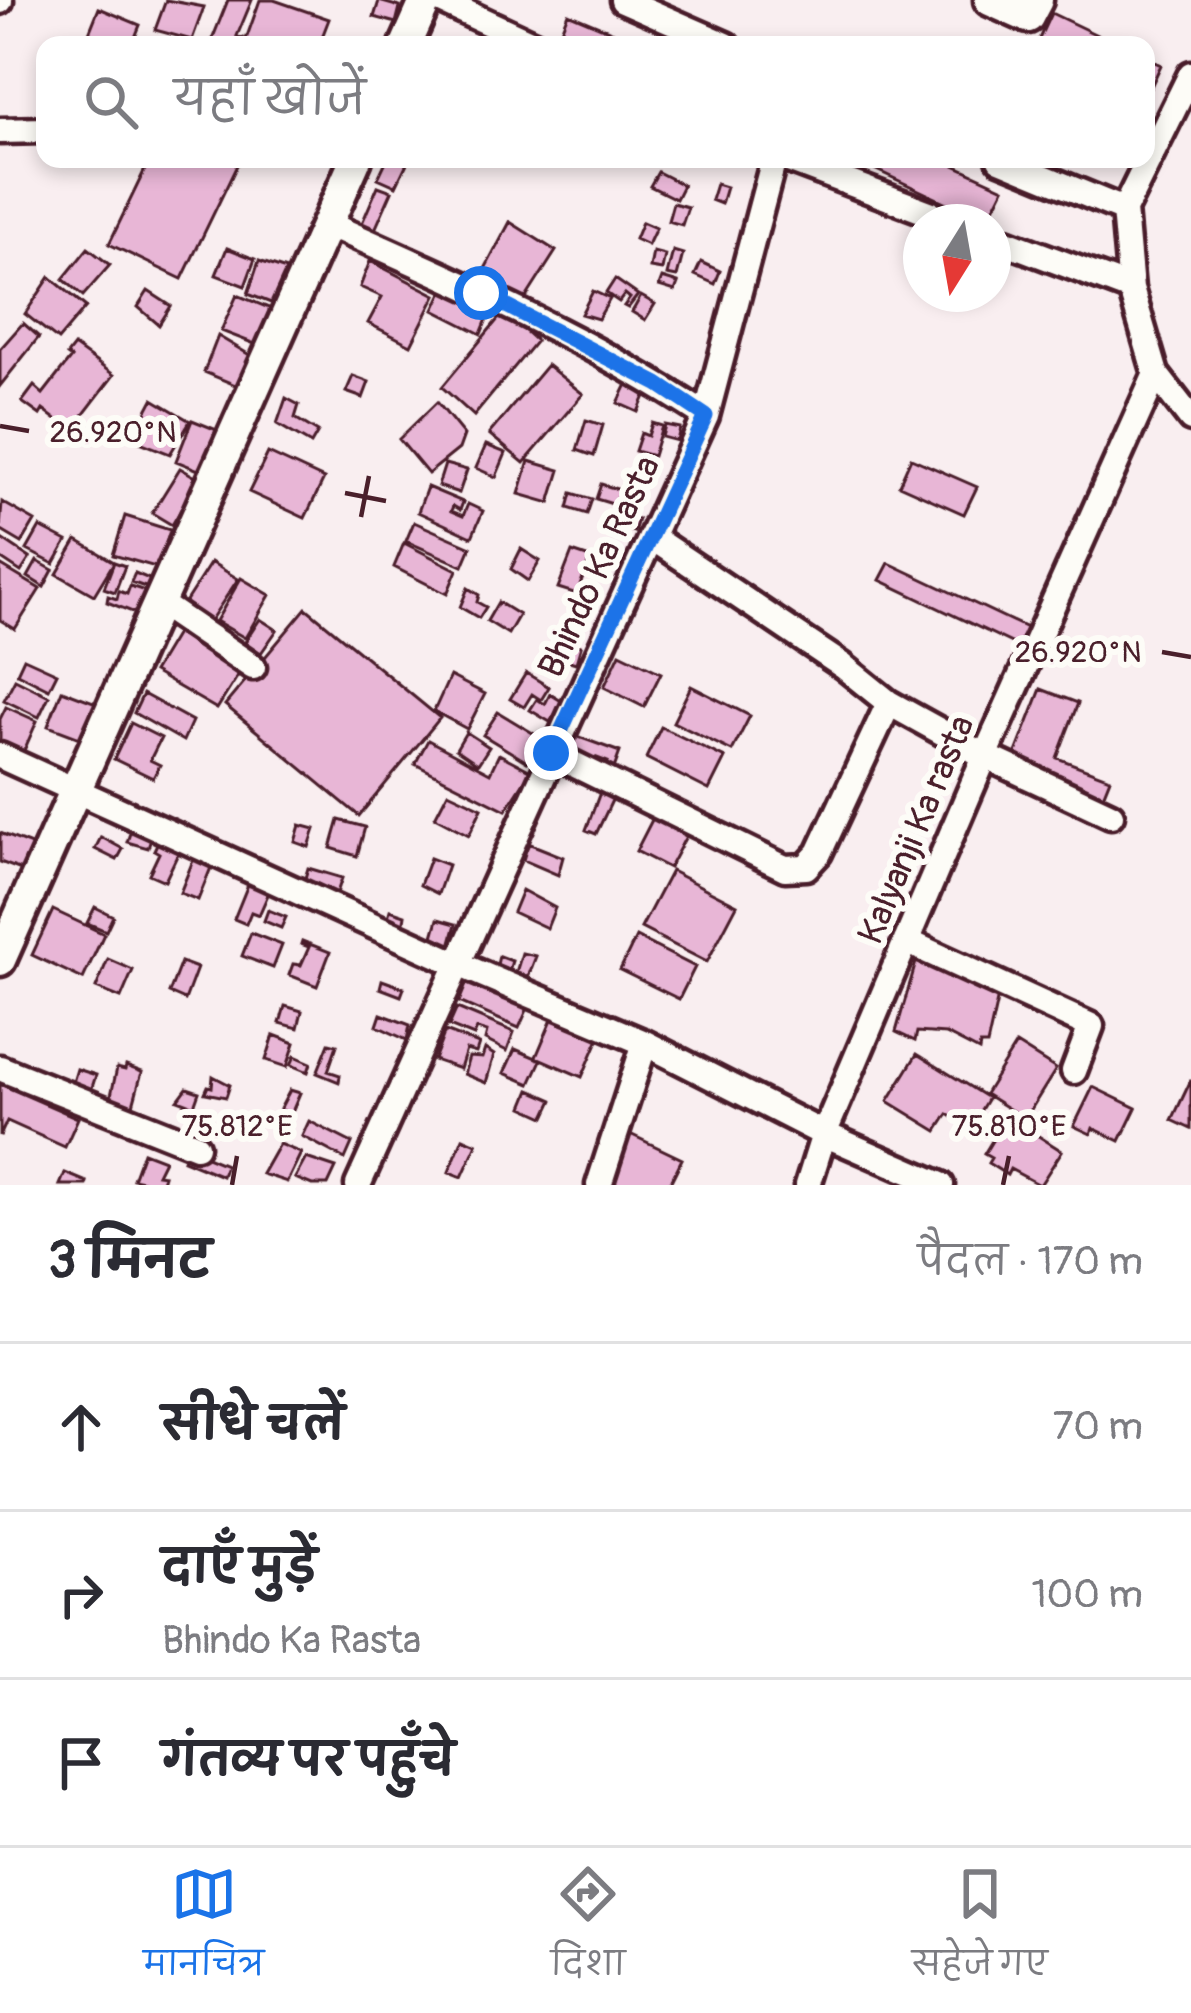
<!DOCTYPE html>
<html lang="hi">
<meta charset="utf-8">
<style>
body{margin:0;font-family:Pangolin,"Playpen Sans Deva",sans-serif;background:#f2f2f3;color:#2b2b33}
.compass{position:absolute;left:903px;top:204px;width:108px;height:108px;border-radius:50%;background:#fff;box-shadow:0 6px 18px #0003;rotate:191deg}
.stop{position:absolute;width:36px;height:36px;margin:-27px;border:9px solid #1a73e8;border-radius:50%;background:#fff}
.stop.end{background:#1a73e8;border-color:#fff;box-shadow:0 3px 12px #0008}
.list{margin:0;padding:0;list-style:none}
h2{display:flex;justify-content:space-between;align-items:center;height:156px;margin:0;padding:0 48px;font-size:51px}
h2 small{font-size:39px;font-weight:400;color:#7c7c81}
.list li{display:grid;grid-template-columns:78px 1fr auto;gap:36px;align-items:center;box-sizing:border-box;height:168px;padding:0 48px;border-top:3px solid #e1e1e2}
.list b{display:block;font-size:45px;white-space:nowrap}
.list p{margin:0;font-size:39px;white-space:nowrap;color:#7c7c81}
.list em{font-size:39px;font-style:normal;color:#7c7c81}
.icon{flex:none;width:66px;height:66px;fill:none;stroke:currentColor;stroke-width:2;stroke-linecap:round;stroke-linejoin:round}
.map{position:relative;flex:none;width:1191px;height:1185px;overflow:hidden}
.search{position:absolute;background:#fff;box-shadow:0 6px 18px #0003;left:36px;right:36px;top:36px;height:132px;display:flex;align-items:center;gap:30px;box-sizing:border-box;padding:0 42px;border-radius:24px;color:#7c7c81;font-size:45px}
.sheet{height:660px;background:#fff}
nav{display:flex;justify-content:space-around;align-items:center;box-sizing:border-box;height:168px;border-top:3px solid #e1e1e2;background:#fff;font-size:33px;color:#7c7c81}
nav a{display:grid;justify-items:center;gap:6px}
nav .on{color:#1a73e8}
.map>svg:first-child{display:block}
.building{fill:#e8b6d6;stroke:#4a1f2b;stroke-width:3}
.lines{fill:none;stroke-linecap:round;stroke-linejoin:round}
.minor-casing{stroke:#4a1f2b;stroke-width:33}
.tertiary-casing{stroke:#4a1f2b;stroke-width:39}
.minor{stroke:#fdfcf7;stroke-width:24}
.tertiary{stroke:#fdfcf7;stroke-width:30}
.route{stroke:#1a73e8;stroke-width:15}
.ticks{fill:none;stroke:#4a1f2b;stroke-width:4.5}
.labels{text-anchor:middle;stroke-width:12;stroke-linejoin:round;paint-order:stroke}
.street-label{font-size:36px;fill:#4a1f2b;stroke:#fdfcf7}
.ticks-label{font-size:30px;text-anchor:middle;fill:#4a1f2b;stroke:#fdfcf7;stroke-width:12;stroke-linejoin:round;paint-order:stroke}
</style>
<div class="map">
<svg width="1191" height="1185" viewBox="0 0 1191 1185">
<rect width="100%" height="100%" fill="#f9eef0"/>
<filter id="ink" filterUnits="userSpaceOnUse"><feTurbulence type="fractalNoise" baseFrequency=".00833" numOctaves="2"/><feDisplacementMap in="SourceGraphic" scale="24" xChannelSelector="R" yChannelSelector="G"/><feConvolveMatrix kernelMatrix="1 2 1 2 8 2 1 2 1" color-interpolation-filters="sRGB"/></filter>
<g filter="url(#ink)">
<!-- building -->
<path class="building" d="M166,0l38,7 -12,33 -37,-10z
M228,0h24l-15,36 6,2 -3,7h-30z
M260,0h14l55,19 -10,26h-75z
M379,1l21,6 -4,16 -22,-6z
M99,8l41,17 -8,20h-13l-30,-12z
M568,13l76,32h-89z
M1051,13l67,32h-72l-8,-4z
M1146,58l15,7 -13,28 -2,-1z
M150,159h90l-58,120 -73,-35z
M387,159h22l-13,27 -18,-8z
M853,159h88l63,29 -17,34z
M658,172l25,13 -7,14 -26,-13z
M716,184l10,3 -5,17 -10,-4z
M378,186l14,5 -19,43 -13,-6z
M673,203l15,4 -6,18 -14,-4z
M510,222l46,29 -32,50 -46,-19z
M642,222l14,6 -8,17 -13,-6z
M88,248l22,17 -27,31 -20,-17z
M227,248l28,11 -10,27 -29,-11z
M673,251l10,3 -6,23 -10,-2z
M653,252l12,3 -3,15 -12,-2z
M259,261l27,9 -15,33 -23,-9z
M370,261l66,34 -25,50 -43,-22 14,-26 -22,-10z
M701,262l19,9 -5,13 -20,-9z
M50,277l36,30 -28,33 -33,-26z
M662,278l16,5 -3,8 -16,-5z
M615,279l23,16 -10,13 -4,-2 6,-8 -5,-4 -6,8 -13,-9z
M447,282l40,18 -6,13 6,6 -6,15 -47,-24z
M148,291l23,15 -12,19 -21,-18z
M593,291l17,8 -12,20 -17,-5z
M237,295l37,15 -14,36 -39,-15z
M641,296l14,8 -10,16 -13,-8z
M504,312l32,29 -62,75 -32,-29z
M23,323l16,14 -39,49v-37z
M218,336l40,24 -18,27 -36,-15z
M74,346l40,29 -43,56 -28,-21 -3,5 -18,-13 12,-16 9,8 28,-36 -4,-3z
M547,365l36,29 -59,69 -35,-29z
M353,376l16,6 -6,16 -17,-6z
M630,378l19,9 -11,25 -20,-9z
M286,398l13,7 -4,13 23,14 -7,12 -34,-20z
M153,399l37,22 -20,33 -38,-15z
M437,402l27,33 -5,14 -31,25 -29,-35z
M192,420l30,12 -16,41 -30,-12z
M586,420l17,5 -9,31 -17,-6z
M652,423l10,3 -9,30 -18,-5 6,-18 7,3z
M665,425l15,3 -3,13 -15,-4z
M486,445l20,8 -10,24 -20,-9z
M268,453l56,26 -19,39 -56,-26z
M911,458l66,29 -13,27 -65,-29z
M529,461l31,9 -10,33 -31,-9z
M445,464l22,6 -8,23 -21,-7z
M180,468l19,11 -27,46 -20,-12z
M601,484l19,6 -4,15 -20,-6z
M427,487l36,15 -3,8 -7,-4 -2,5 12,5 5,-12 15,7 -11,26 -54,-25z
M572,493l20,6 -5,15 -19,-6z
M2,502l33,19 -13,22 -22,-13z
M611,511l27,8 -4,13 -27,-9z
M125,516l45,14 -11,38 -46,-13z
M414,522l57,25 -8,19 -57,-25z
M40,527l27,14 -13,23 -27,-14z
M0,538l30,20 -9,14 -21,-14z
M77,540l37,22 -20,33 -37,-21z
M404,543l53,27 -10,24 -53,-27z
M521,549l19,12 -12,20 -17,-12z
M572,552l18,6 -13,36 -19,-6z
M37,561l16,9 -9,17 -16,-10z
M114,562l11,4 -10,26 -11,-4z
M211,562l27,17 -28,42 -26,-17z
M889,563l144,68 -9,18 -144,-69z
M0,565l40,24 -25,40 -15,-9z
M135,573l19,8 -3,8 -20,-7z
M241,578l29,17 -25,43 -29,-17z
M130,586l18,6 -8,23 -33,-13 1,-6 9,3 2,-8 8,3z
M468,588l11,7 -2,7 9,5 -7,11 -19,-11z
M498,602l21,13 -11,19 -21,-13z
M306,608l134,110 -81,98 -134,-111z
M260,619l17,11 -16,23 -16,-11z
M180,627l64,39 -27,43 -64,-37z
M567,642l14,4 -5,17 -13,-4z
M620,653l41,20 -17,34 -40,-20z
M24,658l33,15 -8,16 -32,-16z
M526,673l23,14 -8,13 -9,-6 -8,13 -14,-8z
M450,676l35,18 -18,35 -33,-18z
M15,679l34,17 -10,21 -35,-17z
M691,686l59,30 -18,35 -59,-29z
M1041,689l37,14 -21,55 53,20 -8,20 -90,-35z
M62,690l37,14 -14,36 -37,-14z
M143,694l49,27 -9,20 -49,-28z
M550,694l13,8 -13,20 -20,-12 7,-11 8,5z
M6,707l31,14 -18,41 -19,-9v-34z
M498,712l43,26 -14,24 -44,-27z
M131,723l30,15 -11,22 10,5 -7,13 -39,-19z
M661,727l64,31 -16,32 -63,-32z
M466,732l23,15 -11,17 -22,-15z
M576,736l44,16 -8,22 -8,-3 4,-9 -11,-4 -3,9 -26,-9z
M428,740l62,33 9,-19 32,17 -25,39 -91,-46z
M602,787l14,5 -20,42 -10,-4z
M448,792l34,16 -13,27 -34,-18z
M657,810l34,17 -22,41 -33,-17z
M339,820l26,7 -8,29 -26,-8z
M300,825l15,4 -6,18 -14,-5z
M131,830l21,6 -4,12 -21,-6z
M0,833l34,13 -10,25 -24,-9z
M162,833l21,10 -18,38 -16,-7 10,-21 -5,-3z
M101,837l22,12 -6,11 -22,-11z
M528,843l35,14 -5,18 -35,-15z
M196,853l18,7 -16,40 -18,-7z
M430,858l18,7 -10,29 -18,-9z
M308,868l34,10 -7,21 -33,-11z
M671,871l66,34 -30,57 -66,-34z
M249,882l21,8 -11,25 -8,-3 -5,12 -12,-5z
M522,890l33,18 -8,20 -34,-16z
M95,907l18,9 -7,15 -19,-8z
M53,910l51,24 -21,45 -51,-24z
M268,910l18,7 -5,11 -17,-7z
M390,910l15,5 -2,13 -17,-4z
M438,919l18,5 -8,29 -18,-6z
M251,933l31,12 -9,23 -31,-12z
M636,937l59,30 -16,32 -59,-29z
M302,941l28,11 -13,34 -28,-11 4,-11 8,1 8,-18 -8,-3z
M522,953l14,3 -11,29 -12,-3z
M499,956l13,5 -5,16 -12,-4z
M108,959l25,11 -12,28 -25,-10z
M181,962l16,6 -12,32 -16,-7z
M916,962l84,25 -13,58h-7l-1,6 -33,-17 -29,-2 -2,9 -19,-9z
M470,975l61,26 -12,27 -60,-26z
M382,980l22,8 -3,8 -21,-8z
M285,1006l17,5 -4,17 -18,-5z
M457,1008l57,24 -7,19 -22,-11 2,-8 -10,-3 -3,7 -25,-10z
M381,1014l29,11 -3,15 -30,-14z
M553,1017l46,21 -17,39 -46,-20z
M445,1031l34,13 -3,9 -10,-3 -6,19 -26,-9z
M274,1035l21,8 -8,24 -21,-7z
M329,1043l8,2 -9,26 12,4 -1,7 -22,-9z
M1016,1044l40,25 -31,50 -40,-25z
M485,1049l9,6 -8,28 -22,-9 5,-17 13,1z
M515,1049l26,11 -11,24 -26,-11z
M917,1054l71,44 -18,30 -22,-14 -11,17 -49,-30z
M295,1056l16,7 -3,9 -17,-7z
M126,1066l16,6 -12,44 -13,-4 2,-10 -9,-2 7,-32 8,2z
M77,1069l19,6 -7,22 -19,-5z
M213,1076l17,9 -4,12 -21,-4 3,-7 4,1z
M1191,1080v49l-19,-9z
M0,1084l78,34 -13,29 -58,-26 -7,15z
M1093,1087l43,21 -16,33 -27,-13 -2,6 -17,-8z
M187,1088l12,4 -5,14 -16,-6z
M290,1090l10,3 -9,21 -11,-5z
M530,1090l23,10 -8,17 -22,-10z
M1007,1116l55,35 -22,34 -30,-16 -3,6 -19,-12 3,-5 -7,-4z
M309,1121l43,22 -7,16 -43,-23z
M628,1133l54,26 -13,26h-66z
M463,1138l14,6 -15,33 -13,-5z
M279,1144l22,9 -14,29 -25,-8z
M187,1149l39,16 -4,11 -39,-16z
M143,1152l21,8 -7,14 7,1 -3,10 -28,-6z
M306,1158l30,10 -8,17h-16l-17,-7z
M65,1173l22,9 -1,3h-26z"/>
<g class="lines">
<!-- minor casing -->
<g class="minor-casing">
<path id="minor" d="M439,0l97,45
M623,0l103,45
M0,1v-1
M1191,74l-67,136 7,79 25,85 35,45
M0,131l45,-1
M786,159l167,63
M1000,159l124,51
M328,224c128,57 260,114 378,192
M993,237l138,52
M651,537l192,129 46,37 96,53 126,59
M159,603l94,64
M551,753l234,115 21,-1 13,-14 70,-150
M0,756l458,208 187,79 179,91 117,51
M906,941l185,85 -17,45
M0,1068l196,78
M358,1185l348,-769 68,-257
M599,1185l46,-142
M808,1185l16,-51 161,-378 171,-382"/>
</g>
<!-- tertiary casing -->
<g class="tertiary-casing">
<path id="tertiary" d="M990,0l38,17 9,-17
M406,45l20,-45
M0,960l356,-801"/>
</g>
<!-- minor -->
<use href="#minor" class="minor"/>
<!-- tertiary -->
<use href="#tertiary" class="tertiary"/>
</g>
</g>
<g class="lines" filter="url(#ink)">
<!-- route -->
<path class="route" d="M481,293l177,91 48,32 -155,337"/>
</g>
<!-- ticks -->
<path class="ticks" d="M0,426l29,5M345,493l41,8M361,517l8,-41M1162,652l29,5M232,1185l5,-29M1003,1185l6,-29"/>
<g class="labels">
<!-- street labels -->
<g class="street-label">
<text transform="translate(598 566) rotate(-65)" y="13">Bhindo Ka Rasta</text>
<text transform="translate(915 829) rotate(-67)" y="13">Kalyanji Ka rasta</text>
</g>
</g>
<g class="ticks-label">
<text x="113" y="442">26.920°N</text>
<text x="1078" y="662">26.920°N</text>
<text x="237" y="1136">75.812°E</text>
<text x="1009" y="1136">75.810°E</text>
</g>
</svg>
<svg class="compass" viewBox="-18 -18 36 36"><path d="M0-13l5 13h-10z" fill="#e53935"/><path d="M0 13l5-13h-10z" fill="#7c7c81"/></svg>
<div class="stop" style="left:481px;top:293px"></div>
<div class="stop end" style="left:551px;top:753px"></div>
<div class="search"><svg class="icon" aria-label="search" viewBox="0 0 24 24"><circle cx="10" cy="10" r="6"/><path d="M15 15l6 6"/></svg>यहाँ खोजें</div>
</div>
<section class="sheet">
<h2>3 मिनट<small>पैदल · 170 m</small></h2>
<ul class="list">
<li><svg class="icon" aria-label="ahead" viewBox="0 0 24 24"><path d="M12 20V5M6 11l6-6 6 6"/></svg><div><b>सीधे चलें</b></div><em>70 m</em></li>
<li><svg class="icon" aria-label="right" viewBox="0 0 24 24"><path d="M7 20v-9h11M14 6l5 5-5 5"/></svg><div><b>दाएँ मुड़ें</b><p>Bhindo Ka Rasta</p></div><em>100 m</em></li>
<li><svg class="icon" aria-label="arrive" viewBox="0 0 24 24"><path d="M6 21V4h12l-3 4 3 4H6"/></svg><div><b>गंतव्य पर पहुँचे</b></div></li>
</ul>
</section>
<nav>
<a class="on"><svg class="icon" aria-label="map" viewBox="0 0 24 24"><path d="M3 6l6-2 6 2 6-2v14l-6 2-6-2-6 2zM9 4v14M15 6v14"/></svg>मानचित्र</a>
<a><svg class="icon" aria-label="directions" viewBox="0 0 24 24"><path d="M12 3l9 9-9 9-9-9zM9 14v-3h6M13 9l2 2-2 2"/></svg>दिशा</a>
<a><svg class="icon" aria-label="saved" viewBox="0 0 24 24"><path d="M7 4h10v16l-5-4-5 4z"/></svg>सहेजे गए</a>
</nav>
